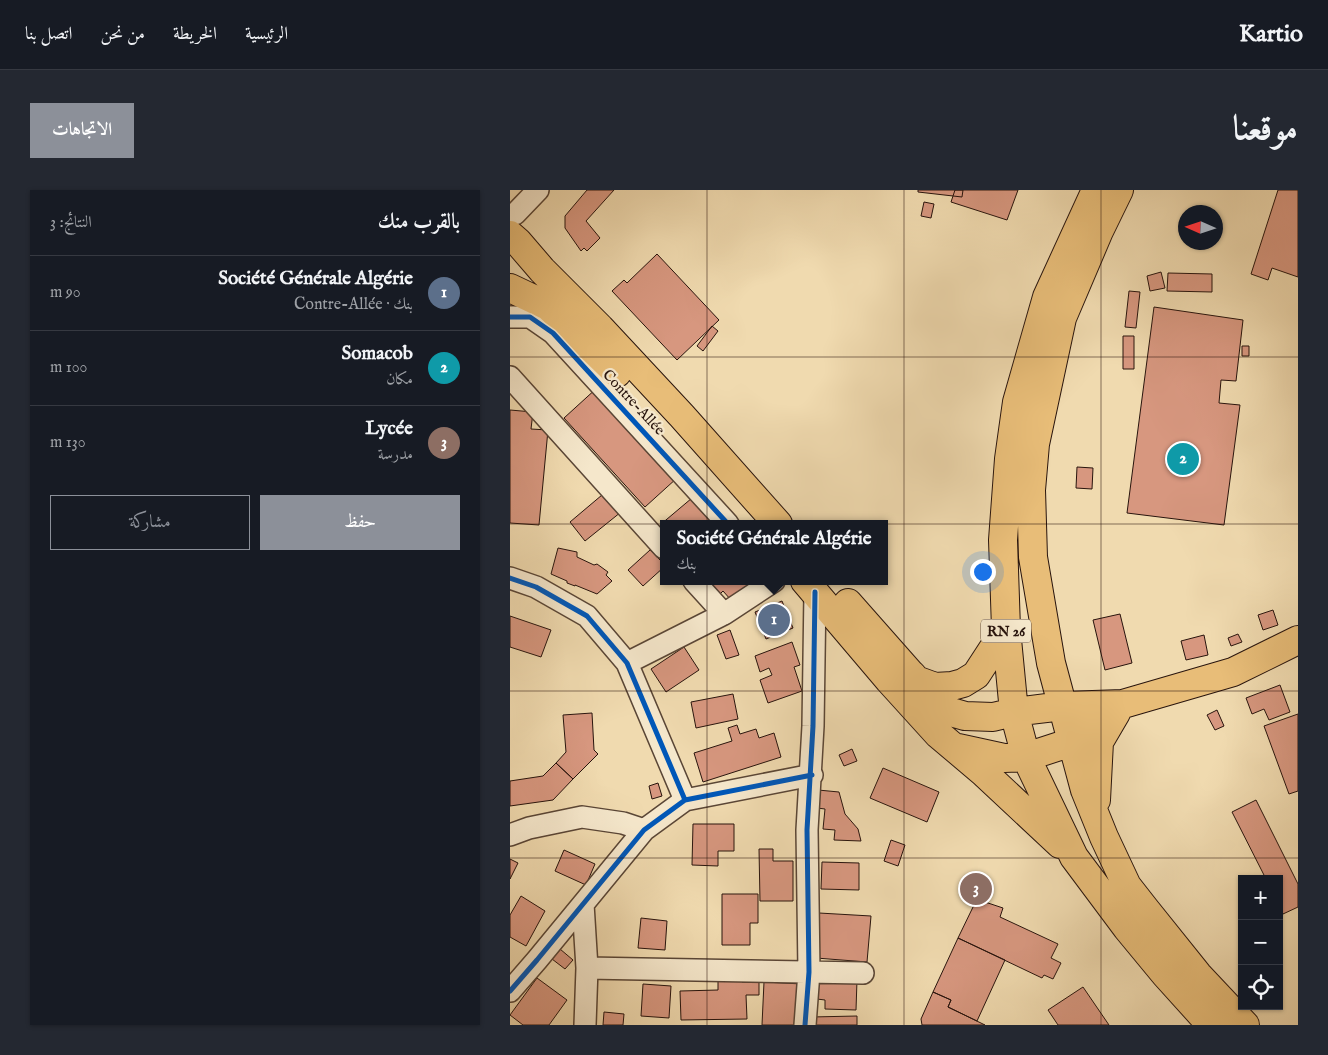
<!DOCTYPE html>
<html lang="ar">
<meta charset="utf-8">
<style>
body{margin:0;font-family:"IM FELL English",Amiri,serif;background:#242831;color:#f1f3f6;direction:rtl}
.controls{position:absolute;right:15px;bottom:15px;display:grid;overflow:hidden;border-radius:0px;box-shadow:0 1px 4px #0004}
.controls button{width:45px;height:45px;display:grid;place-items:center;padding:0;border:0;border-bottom:1px solid #363941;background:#171b24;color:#f1f3f6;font:25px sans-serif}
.compass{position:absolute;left:668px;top:15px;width:45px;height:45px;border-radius:50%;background:#171b24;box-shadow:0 1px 4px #0004;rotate:273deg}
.you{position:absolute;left:472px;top:381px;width:18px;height:18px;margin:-12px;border:4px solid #fff;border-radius:50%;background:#1a73e8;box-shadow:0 0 0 8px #1a73e833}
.badge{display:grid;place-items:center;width:32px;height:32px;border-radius:50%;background:#8c9099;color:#fff;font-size:16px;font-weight:700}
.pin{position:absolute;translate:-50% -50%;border:2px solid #fff;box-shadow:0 1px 5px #0006}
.popup{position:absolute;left:150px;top:330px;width:228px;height:65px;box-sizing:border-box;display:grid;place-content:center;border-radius:0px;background:#171b24;filter:drop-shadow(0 1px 4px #0005);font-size:16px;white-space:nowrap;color:#9ea1a6}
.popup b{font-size:19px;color:#f1f3f6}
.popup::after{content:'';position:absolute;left:50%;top:100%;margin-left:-10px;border:10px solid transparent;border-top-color:#171b24}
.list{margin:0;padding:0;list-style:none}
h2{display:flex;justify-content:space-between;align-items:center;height:65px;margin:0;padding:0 20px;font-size:21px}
h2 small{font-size:16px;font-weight:400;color:#9ea1a6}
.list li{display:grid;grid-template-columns:32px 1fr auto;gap:15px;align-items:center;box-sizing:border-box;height:75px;padding:0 20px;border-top:1px solid #363941}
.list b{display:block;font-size:19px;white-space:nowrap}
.list p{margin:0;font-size:16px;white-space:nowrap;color:#9ea1a6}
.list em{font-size:16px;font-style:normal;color:#9ea1a6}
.actions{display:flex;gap:10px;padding:15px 20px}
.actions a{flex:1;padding:11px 0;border:1px solid #8c9099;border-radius:0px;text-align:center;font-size:18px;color:#8c9099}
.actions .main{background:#8c9099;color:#fff}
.icon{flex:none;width:28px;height:28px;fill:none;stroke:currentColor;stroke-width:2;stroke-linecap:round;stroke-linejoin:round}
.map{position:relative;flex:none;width:788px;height:835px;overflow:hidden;direction:ltr;border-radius:0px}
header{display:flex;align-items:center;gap:30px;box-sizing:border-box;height:70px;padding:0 25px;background:#171b24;border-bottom:1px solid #363941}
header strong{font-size:24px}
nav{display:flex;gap:28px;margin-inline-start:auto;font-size:18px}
.intro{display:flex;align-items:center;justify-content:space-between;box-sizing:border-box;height:120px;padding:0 30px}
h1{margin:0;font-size:35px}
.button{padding:12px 22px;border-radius:0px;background:#8c9099;color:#fff;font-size:18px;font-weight:700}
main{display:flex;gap:30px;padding:0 30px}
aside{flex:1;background:#171b24;border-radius:0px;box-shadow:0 1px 4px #0004}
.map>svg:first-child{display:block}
.building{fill:#d7977f;stroke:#28140d}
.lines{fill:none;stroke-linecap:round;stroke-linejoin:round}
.minor-casing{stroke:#5a4636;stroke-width:24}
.major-casing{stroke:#28140d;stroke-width:30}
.minor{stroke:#f5e7cb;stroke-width:21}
.major{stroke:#e8bd78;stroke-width:28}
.cycleway-casing{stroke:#f5e7cb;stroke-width:8}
.cycleway{stroke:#0057b8;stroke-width:5}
.grid{fill:none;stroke:#28140d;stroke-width:1;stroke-opacity:0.55}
.labels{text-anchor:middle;stroke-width:4.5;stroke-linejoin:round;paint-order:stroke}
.shield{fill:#f5e7cb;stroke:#665346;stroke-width:1}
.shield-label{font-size:14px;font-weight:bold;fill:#28140d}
.street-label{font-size:15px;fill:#28140d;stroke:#f5e7cb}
</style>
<header>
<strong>Kartio</strong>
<nav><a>الرئيسية</a><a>الخريطة</a><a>من نحن</a><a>اتصل بنا</a></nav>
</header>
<div class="intro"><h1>موقعنا</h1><a class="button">الاتجاهات</a></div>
<main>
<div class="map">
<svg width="788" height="835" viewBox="0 0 788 835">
<rect width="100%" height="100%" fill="#f0daaf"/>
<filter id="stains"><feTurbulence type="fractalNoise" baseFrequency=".004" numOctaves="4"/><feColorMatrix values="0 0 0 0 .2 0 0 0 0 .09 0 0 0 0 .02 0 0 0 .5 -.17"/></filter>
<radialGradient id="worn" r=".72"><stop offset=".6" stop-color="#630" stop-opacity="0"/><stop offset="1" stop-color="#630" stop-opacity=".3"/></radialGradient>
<!-- building -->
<path class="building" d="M77,0h27l-28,31 14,17 -13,13 -3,-3 -3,3 -16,-23v-12z
M408,0h45l-1,7 -44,-5z
M445,0h63l-11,30 -56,-18z
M768,0h20v87l-26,-9 -4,12 -17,-6z
M414,12l10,2 -3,14 -10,-2z
M147,64l62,66 -42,40 -65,-69 12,-11 3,3z
M651,82l4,16 -15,3 -3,-15z
M658,83l44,1v18l-45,-1z
M619,101l11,1 -4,36 -11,-1z
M644,117l89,13 -7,61 -15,-1 -2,23 21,2 -16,120 -97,-12z
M202,136l6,5 -15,20 -6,-5z
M613,146h11v33h-11z
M732,156h7v10h-7z
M88,197l79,91 -32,29 -81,-89z
M0,220l23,2 -2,17 17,1 -9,95 -29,-2z
M567,277l16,1 -1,21 -16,-1z
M92,305l7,9 4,-3 8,11 -36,29 -15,-19z
M182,308l21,26h-49v6l-4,-5z
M48,358l19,4v5l17,8 3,-1 11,8 -2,3 6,6 -15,13 -22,-9v1l-8,-3v-2l-16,-7z
M140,360l14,14v3l-21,19 -15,-16z
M200,391h42l-21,19 -8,-9 -7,7 -11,-13z
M272,411l11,27 -27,11 -11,-27z
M763,420l5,15 -15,5 -5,-15z
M610,424l12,49 -27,7 -12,-50z
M0,426l41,14 -10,27 -31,-10z
M220,440l9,25 -13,4 -9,-24z
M728,444l4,8 -11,4 -3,-8z
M694,445l4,20 -22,5 -5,-19z
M282,452l8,23 -6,2 8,24 -34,12 -8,-23 12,-5 -3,-7 -9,4 -5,-16z
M174,457l15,23 -33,22 -15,-23z
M770,495l10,27 -21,8 -5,-11 -12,5 -6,-16z
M223,504l5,25 -42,9 -5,-26z
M707,520l7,16 -9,4 -8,-15z
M82,523l2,37 4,4 -25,25 -17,-16 10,-11 -3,-37z
M788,524v77l-9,3 -25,-68z
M227,535l3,9 16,-5 3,9 15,-5 7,24 -78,25 -9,-29 38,-12 -4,-13z
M342,559l5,12 -13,5 -5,-11z
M46,573l17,16 -20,21 -43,6v-25l33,-5z
M373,578l56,24 -12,30 -57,-24z
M148,593l4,13 -10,3 -3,-13z
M308,600l21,2 6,22 13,15 3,12 -27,-1 1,-10 -12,-1 2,-20 -8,-1z
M746,610l42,84v23l-15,7 -4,-8v-27h-13l-34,-67z
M183,634h41v27h-16v15l-26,-1z
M381,650l14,5 -7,21 -14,-5z
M249,659h14v12h20v40h-33z
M54,660l31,14 -9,21 -31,-14z
M0,669l8,4 -8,16z
M312,672l37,1v27l-38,-1z
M212,704h36v29h-8v22h-28z
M11,706l24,15 -19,35 -16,-9v-22z
M475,712l18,6 -3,9 58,27 -7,14 10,5 -8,16 -9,-4 -2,3 -84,-40 16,-33z
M309,723l52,3 -4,46 -51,-4z
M131,728l26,3 -2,29 -27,-2z
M448,748l47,22 -28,61 -29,-14 3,-7 -18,-8z
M50,759l13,11 -8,9 -13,-10z
M27,788l30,22 -18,25h-26l-13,-10z
M208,788h24v4h17v13h-13l1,24 -66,1 -1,-29 38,-1z
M308,789l39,1 -1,30 -31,-1v-9l-8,-1z
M254,792l38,2 -2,41h-38z
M133,794l28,2 -2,32 -28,-2z
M573,797l26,38h-51l-10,-15z
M423,802l18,8 -3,7 37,18h-63l-1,-6z
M94,822l20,2 -1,11h-20z
M347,826v9h-46v-8z"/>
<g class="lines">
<!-- minor casing -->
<g class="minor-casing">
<path id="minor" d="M0,25l5,-1 23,-24
M0,127h20l23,16 175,191
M0,187l154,171
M0,388l26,9 51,29 40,47 58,137
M184,391l30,33
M117,473l97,-49 50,-33
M0,645l19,-7 53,-11 41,6 21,7
M73,714l4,64 -2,57
M77,778l276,5
M0,801l27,-31 107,-130 41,-30 127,-25
M295,835l4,-53 -2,-142 6,-104 2,-134"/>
</g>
<!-- major casing -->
<g class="major-casing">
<path id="major" d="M586,0l-49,107 -30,105 -8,57 -6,81 3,89 8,83 12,45 48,100 53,71 38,46 46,51
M609,0l-20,41 -37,87 -27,126 -4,46 2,67 18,106 34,127 19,47 23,49 18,23 53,66 47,50
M0,45l8,7 24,28 58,58 82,88 96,108
M0,98l38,18 69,67
M295,391l84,99 49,54 45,38 77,72
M338,413l68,77 19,7 17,-1 11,-3 13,-8 30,-46
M402,485l24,29 15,8 14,4 28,1 21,-5 49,-6 60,-2 110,-32 65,-32
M448,558l46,10 22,-1 46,-15 51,-38
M586,610l3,-58 17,-29"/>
</g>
<!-- minor -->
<use href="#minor" class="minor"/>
<!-- major -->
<use href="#major" class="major"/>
<!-- cycleway casing -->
<g class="cycleway-casing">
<path id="cycleway" d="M0,127h20l23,16 175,191
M0,388l26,9 51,29 40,47 58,137
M0,801l27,-31 107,-130 41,-30 127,-25
M295,835l4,-53 -2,-142 6,-104 2,-134"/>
</g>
<!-- cycleway -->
<use href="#cycleway" class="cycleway"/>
</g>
<!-- grid -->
<path class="grid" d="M197,0v835M394,0v835M591,0v835M0,167h788M0,334h788M0,501h788M0,668h788"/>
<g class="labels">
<!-- shield labels -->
<rect class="shield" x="471" y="429.5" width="50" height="23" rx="4"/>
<g class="shield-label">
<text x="496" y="446">RN 26</text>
</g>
<!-- street labels -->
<g class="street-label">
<text transform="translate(124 212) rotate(47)" y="5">Contre-Allée</text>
</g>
</g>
<rect width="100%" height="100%" filter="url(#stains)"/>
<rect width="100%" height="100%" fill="url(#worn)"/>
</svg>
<div class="controls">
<button>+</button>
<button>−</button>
<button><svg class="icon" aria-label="locate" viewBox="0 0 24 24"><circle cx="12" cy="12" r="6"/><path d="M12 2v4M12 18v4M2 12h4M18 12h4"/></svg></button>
</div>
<svg class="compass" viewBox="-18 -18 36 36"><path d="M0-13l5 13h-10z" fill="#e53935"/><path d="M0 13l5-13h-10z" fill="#9ea1a6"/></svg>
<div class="you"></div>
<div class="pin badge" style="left:264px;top:430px;background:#5c6f8a">1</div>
<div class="popup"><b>Société Générale Algérie</b>بنك</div>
<div class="pin badge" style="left:673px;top:269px;background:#0f9aa8">2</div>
<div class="pin badge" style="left:466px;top:699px;background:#8d6e63">3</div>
</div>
<aside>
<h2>بالقرب منك<small>النتائج: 3</small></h2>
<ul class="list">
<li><span class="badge" style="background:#5c6f8a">1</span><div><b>Société Générale Algérie</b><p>بنك · Contre-Allée</p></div><em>90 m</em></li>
<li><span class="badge" style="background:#0f9aa8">2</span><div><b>Somacob</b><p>مكان</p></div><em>100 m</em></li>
<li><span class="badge" style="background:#8d6e63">3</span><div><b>Lycée</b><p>مدرسة</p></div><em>130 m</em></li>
</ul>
<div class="actions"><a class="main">حفظ</a><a>مشاركة</a></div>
</aside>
</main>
